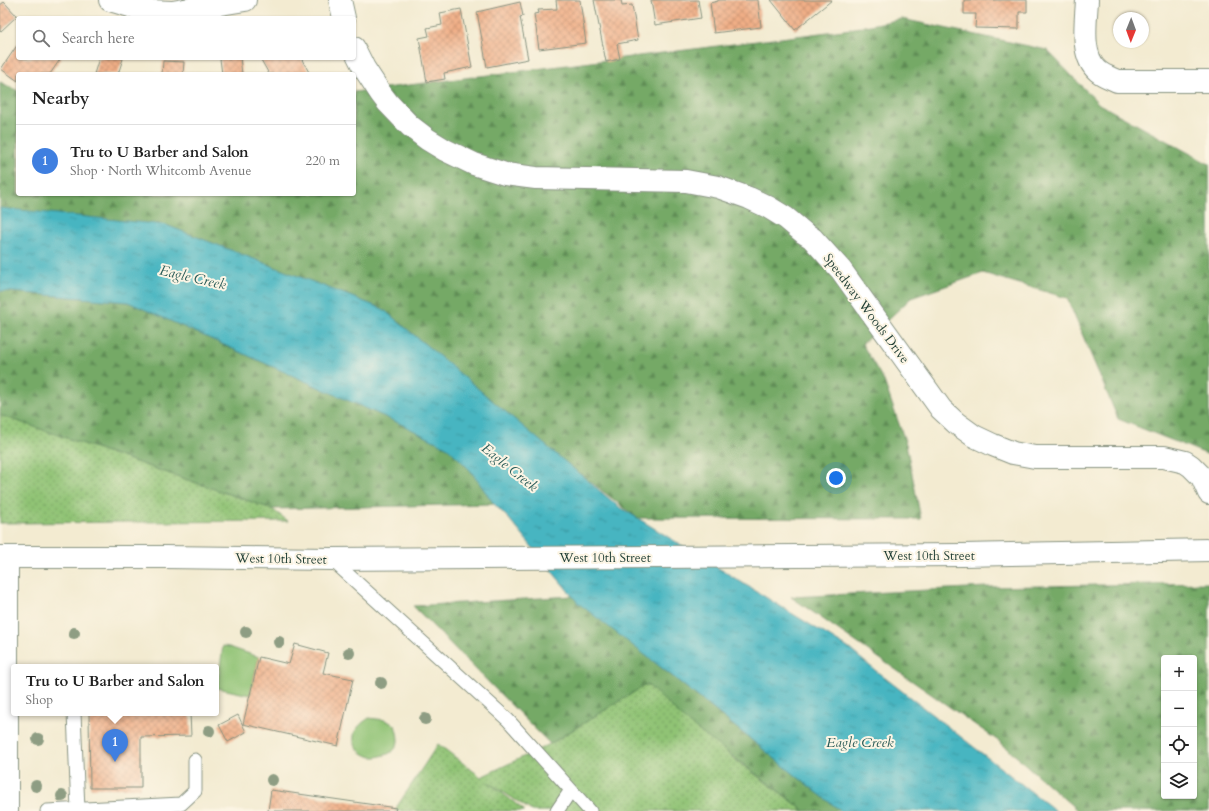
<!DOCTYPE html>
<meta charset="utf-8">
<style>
body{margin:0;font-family:Cardo,serif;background:#f2f2f2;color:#222}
.controls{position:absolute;right:12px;bottom:12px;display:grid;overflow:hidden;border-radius:4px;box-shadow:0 1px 3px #0004}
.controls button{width:36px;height:36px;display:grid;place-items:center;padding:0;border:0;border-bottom:1px solid #e0e0e0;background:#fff;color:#222;font:20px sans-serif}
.compass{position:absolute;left:1113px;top:12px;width:36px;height:36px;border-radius:50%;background:#fff;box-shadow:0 1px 3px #0004;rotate:181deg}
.you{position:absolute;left:836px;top:478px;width:14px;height:14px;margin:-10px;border:3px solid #fff;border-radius:50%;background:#1a73e8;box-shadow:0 0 0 6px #1a73e833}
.badge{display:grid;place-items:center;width:26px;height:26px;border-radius:50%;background:#2563eb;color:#fff;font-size:13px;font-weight:700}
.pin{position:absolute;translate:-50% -33px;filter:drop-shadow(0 1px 2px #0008)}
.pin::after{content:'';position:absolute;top:21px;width:14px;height:12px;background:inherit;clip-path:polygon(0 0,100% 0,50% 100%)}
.popup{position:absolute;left:11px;top:664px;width:208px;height:52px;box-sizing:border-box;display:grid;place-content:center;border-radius:4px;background:#fff;filter:drop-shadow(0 1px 3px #0005);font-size:13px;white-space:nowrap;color:#767676}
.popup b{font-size:15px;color:#222}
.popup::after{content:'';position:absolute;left:50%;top:100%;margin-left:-8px;border:8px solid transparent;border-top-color:#fff}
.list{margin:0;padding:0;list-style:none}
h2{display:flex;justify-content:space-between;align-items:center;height:52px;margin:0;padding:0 16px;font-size:17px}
h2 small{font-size:13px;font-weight:400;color:#767676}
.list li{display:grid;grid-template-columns:26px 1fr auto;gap:12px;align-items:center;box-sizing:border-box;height:72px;padding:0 16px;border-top:1px solid #e0e0e0}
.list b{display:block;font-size:15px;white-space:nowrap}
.list p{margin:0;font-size:13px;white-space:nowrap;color:#767676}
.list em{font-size:13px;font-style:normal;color:#767676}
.icon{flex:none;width:22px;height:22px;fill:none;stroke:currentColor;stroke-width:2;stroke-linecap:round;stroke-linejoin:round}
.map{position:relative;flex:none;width:1209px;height:811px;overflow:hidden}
.search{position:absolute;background:#fff;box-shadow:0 1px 3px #0004;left:16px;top:16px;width:340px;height:44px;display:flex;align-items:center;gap:10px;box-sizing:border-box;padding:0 14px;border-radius:4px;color:#767676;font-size:15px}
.panel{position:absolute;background:#fff;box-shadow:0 1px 3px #0004;left:16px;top:72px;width:340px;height:124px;border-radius:4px}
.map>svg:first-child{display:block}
.grass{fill:url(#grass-dots);stroke:#588054}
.forest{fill:url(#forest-firs);stroke:#4a734d;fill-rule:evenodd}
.park{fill:#90c375;stroke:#588054}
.water{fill:url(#water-ripples);stroke:#33797a}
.building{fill:url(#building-cross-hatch)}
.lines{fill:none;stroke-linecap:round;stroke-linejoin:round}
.service-casing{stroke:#899482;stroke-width:15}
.minor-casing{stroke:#899482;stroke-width:24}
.primary-casing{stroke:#899482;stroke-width:24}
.service{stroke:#fff;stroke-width:13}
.minor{stroke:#fff;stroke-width:22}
.primary{stroke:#fff;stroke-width:22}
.tree{fill:#8e9d83}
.labels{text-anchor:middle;stroke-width:4;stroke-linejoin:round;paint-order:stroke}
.street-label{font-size:13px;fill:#1f3d34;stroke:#fcf5e5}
.water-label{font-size:14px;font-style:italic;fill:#295b57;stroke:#fcf5e5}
</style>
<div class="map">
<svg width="1209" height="811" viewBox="0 0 1209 811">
<defs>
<pattern id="grass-dots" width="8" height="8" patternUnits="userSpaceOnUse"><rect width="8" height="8" fill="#90c375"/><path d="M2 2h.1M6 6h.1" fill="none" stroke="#75a061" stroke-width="1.8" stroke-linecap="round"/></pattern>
<pattern id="forest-firs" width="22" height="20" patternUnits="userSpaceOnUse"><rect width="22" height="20" fill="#74a966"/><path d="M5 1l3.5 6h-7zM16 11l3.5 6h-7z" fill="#5f8b55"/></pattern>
<pattern id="water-ripples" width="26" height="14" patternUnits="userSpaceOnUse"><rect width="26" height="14" fill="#47b5c1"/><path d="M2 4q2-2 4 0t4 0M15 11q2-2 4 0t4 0" fill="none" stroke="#3b949e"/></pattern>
<pattern id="building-cross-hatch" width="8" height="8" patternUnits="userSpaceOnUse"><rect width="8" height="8" fill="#f0ae86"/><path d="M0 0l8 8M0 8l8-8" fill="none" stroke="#c28f6e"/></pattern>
</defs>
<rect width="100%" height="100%" fill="#fcf5e5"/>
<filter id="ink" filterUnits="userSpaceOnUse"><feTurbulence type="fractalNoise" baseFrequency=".025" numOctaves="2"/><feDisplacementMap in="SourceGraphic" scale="8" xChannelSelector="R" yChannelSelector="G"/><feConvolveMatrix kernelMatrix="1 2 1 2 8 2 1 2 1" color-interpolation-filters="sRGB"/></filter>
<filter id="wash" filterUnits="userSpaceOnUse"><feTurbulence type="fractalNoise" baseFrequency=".012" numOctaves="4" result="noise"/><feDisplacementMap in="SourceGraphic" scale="16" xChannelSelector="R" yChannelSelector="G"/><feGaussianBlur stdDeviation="0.9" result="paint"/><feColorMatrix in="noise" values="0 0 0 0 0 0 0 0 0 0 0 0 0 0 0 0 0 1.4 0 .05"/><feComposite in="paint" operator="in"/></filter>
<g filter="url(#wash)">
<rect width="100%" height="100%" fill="#f3ebd1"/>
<!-- grass -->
<path class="grass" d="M0,415l272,94 16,12 -288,2z
M647,684l86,74 72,53h-273l-44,-29 37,29h-130l1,-3 42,-64 43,33 69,-33z"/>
<!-- forest -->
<path class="forest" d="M902,19l145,31 52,54 110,60v291l-91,-36 -51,-121 -84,-25 -72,25 -49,46 22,37 22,63 15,75 -284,-1 -74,-58 -180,-151 -217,-84 -166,-15v-128l18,9v103h336v-102l490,-62z
M0,291l128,11 275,123 45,23 22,22 24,34 -222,5 -272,-94z
M1209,583v228h-131l-78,-69 -209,-145 196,-10zM1164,658h30v138h-30z
M572,596l243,195 26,20h-36l-118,-89 -40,-38 -97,60 -137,-138z"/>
<!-- park -->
<path class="park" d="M223,646l6,1 30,10 -9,38 -33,-7z
M369,718l16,2 10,5c1,4 3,10 3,15 0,8 -6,13 -13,15 -3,0 -6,2 -9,2 -11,1 -24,-9 -22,-21 0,-7 9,-14 15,-18z"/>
<!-- water -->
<path class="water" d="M0,208l166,17 217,84 235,197 230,142 23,19 185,144h-215l-26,-20 -143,-115 -94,-73 -68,-83 -16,-16 -24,-34 -22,-22 -45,-23 -275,-123 -128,-11z"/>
<g id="blocks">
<!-- building -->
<path class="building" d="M556,0h24l6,43 -47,6 -5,-35 5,-1 -1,-3 19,-1z
M594,0h27l1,6 10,-1 6,35 -21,4 3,15 -14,3z
M651,0h47l3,18 -46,7z
M718,0h40l3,27 -47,6 -4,-30 8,-2z
M771,0h61l-37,30z
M964,0h63v12h-8v17l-44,-1 1,-14h-12z
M4,2l13,14 -17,16v-27z
M520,2l3,14 -3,1 8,42 -41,8 -10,-55z
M461,9l11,58 -28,6 1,6 -18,3 -8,-44 10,-2 -2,-8 15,-3 -2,-12z
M18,44v14h43l-11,16h-32v7l-17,-12z
M99,58h20l4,1 -5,15h-24z
M224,58h16l2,16h-20l-2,-15z
M260,58h31l1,1 2,-1h7l9,16h-41z
M163,61l21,1 -1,12h-21z
M295,644l33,9 -5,20 30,6 -15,67 -95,-22 16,-67 30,7z
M89,713h101l1,23 -50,1v51h-51z
M238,715l8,17 -18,10 -9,-17z
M271,790l125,18 -1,3h-127z"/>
</g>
</g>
<g filter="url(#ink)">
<use href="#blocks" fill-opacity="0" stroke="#899482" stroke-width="1"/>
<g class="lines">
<!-- service casing -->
<g class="service-casing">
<path id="service" d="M331,559l177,161 82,91
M74,713l4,97
M47,811l134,-7 14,-13v-31
M557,811l14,-21"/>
</g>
<!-- minor casing -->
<g class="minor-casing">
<path id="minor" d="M110,0l30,9 10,2 22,1 73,-12
M340,0l4,18
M1087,0c-1,22 -7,56 11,71 6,5 13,7 19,10h92
M354,48l10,20 17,26 7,9 22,23 17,13 18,11 29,14 31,10 31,4 150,3 32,6 31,11 19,9 18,11 18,15 8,5 29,32 100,139 15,14 18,13 19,9 20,8 22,4h129l21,5 6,4 11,11 7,16
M7,557v254"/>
</g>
<!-- primary casing -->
<g class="primary-casing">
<path id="primary" d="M0,557h164l167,2 632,-4 246,-5"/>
</g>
<!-- service -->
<use href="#service" class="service"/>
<!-- minor -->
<use href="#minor" class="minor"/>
<!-- primary -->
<use href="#primary" class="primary"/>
</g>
<!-- trees -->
<g class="tree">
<circle cx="246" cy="632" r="6"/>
<circle cx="74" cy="633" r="6"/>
<circle cx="279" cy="642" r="6"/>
<circle cx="349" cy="653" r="6"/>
<circle cx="381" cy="683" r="6"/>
<circle cx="425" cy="719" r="6"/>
<circle cx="209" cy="731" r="6"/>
<circle cx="38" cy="739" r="6"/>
<circle cx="272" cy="780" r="6"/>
<circle cx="36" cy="786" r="6"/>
<circle cx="62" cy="796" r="6"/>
</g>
</g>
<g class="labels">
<!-- street labels -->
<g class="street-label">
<text transform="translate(867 308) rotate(53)" y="5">Speedway Woods Drive</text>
<text x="929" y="560">West 10th Street</text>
<text x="605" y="562">West 10th Street</text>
<text transform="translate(281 558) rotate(1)" y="5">West 10th Street</text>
</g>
<!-- water labels -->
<g class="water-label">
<text transform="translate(193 277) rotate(13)" y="5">Eagle Creek</text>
<text transform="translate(510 467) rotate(39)" y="5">Eagle Creek</text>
<text x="860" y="747">Eagle Creek</text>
</g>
</g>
</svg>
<div class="controls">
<button>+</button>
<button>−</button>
<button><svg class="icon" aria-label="locate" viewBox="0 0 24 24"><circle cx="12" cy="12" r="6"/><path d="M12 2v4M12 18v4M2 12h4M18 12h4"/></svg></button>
<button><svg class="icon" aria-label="layers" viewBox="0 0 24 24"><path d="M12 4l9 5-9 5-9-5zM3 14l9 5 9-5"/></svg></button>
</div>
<svg class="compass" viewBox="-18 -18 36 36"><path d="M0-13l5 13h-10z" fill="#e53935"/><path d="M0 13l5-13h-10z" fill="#767676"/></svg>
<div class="you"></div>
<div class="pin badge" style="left:115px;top:762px;background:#3f7fe0">1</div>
<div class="popup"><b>Tru to U Barber and Salon</b>Shop</div>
<div class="search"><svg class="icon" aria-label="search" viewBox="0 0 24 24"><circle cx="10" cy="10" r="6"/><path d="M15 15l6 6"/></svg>Search here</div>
<section class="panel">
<h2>Nearby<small></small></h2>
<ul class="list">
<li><span class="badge" style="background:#3f7fe0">1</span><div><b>Tru to U Barber and Salon</b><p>Shop · North Whitcomb Avenue</p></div><em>220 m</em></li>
</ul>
</section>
</div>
